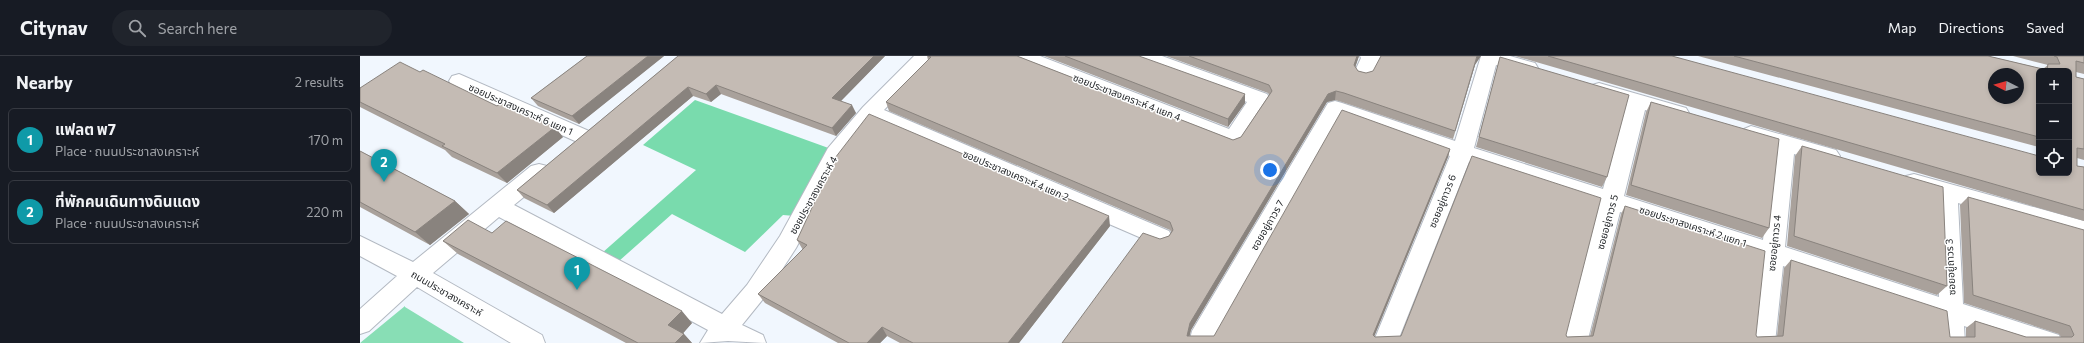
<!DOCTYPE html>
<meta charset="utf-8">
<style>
body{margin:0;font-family:Commissioner,"Noto Sans Thai",sans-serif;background:#20242c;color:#f1f3f6}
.controls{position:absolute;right:12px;top:12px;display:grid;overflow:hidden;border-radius:6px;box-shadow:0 2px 6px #0003}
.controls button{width:36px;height:36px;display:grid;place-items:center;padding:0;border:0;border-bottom:1px solid #363941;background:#171b24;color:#f1f3f6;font:20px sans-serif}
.compass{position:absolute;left:1628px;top:12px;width:36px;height:36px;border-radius:50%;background:#171b24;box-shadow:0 2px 6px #0003;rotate:276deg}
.you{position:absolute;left:910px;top:114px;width:14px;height:14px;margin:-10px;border:3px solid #fff;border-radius:50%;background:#1a73e8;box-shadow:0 0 0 6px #1a73e833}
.badge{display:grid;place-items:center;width:26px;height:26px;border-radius:50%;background:#97701b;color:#fff;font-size:13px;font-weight:700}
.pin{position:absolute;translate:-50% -33px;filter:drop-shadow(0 1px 2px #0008)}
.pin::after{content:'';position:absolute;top:21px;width:14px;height:12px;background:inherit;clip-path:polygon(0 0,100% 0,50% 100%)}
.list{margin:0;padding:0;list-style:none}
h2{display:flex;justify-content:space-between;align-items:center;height:52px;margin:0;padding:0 16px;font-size:17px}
h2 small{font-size:13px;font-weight:400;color:#9ea1a6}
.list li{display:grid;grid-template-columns:26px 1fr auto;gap:12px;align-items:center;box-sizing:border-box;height:64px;margin:0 8px 8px;padding:0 8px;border:1px solid #363941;border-radius:6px}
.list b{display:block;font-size:15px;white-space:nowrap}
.list p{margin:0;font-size:13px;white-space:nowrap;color:#9ea1a6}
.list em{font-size:13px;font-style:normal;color:#9ea1a6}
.icon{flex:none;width:22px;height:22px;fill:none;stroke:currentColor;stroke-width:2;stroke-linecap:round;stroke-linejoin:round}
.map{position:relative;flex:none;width:1724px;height:287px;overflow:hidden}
header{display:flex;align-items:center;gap:24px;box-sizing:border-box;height:56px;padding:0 20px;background:#171b24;border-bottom:1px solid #363941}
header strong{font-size:19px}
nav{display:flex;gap:22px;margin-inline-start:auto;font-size:14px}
.search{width:280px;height:36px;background:#20242c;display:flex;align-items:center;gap:10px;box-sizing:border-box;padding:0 14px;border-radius:22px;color:#9ea1a6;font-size:15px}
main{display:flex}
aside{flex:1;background:#171b24}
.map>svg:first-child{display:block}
.green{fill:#88deb5}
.forest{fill:#79dbad}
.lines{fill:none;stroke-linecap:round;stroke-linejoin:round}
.minor-casing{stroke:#b3b9c2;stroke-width:2}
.minor{fill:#fff;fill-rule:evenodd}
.wall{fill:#a9a19b}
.shaded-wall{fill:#89837e}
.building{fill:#c4bbb4;stroke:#89837e;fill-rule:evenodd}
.labels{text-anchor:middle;stroke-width:3;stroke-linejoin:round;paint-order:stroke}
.street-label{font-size:10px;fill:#24272a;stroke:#fff}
</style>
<header>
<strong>Citynav</strong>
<div class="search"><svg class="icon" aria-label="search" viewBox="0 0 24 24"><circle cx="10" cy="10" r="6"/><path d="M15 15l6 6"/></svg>Search here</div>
<nav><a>Map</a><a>Directions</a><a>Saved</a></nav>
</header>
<main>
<aside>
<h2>Nearby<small>2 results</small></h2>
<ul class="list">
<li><span class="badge" style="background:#0f9aa8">1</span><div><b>แฟลต พ7</b><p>Place · ถนนประชาสงเคราะห์</p></div><em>170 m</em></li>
<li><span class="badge" style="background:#0f9aa8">2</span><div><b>ที่พักคนเดินทางดินแดง</b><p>Place · ถนนประชาสงเคราะห์</p></div><em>220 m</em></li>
</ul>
</aside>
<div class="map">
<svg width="1724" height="287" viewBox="0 0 1724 287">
<rect width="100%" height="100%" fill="#f1f7fe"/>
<!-- green -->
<path class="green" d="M45,250v1l59,36h-104z"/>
<!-- forest -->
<path class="forest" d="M335,44l139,50 -39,66 -12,-1 -38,37 -73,-38 -53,47 -17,-8 94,-83 -53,-25z"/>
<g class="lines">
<!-- minor casing -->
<g class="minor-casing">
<path id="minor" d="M554,0h21l-51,54 285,121 3,6 -3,6 -8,3 -8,-3 -280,-121 -30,37 -47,89 -33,51 -21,26 21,10 3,8 -38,-2 -28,2 8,-13 -209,-113 -66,56 109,62 3,8h-34l-94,-56 -48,44 -9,3v-25l37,-33 -37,-20v-20l53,26 118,-96 8,-2 8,2 3,6 -3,6 -33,27 208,109 25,-29 33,-49 48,-88 35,-41z
M651,0h29l189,73 18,-27 -112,-41 -3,-5h30l105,38 3,5 -30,45 -7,3 -219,-86z
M1000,0h20l1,2 -10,20 -7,2 -7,-2 -3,-5 7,-15z
M1121,0h29l25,7 3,5 -3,5 -7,2 -32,-10 -22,83 129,41 23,-84 -34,-10 -3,-5 3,-5 7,-2 87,25 3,5 -3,5 -7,2 -34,-10 -21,86 139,44 11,-92 -30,-9 -3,-5 3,-5 7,-3 85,24 4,6 -4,6 -7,2 -35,-10 -9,93 154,50 -4,-101 -29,-8 -3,-6 3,-6 8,-2 170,47v18l-126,-36 5,101 96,31 3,8h-45l-53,-17 1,17h-24l-1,-26 -157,-51 -8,77h-24l10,-85 -141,-46 -33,131h-24l36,-138 -130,-43 -72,181h-24l77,-187 -110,-39 -127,226h-24l3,-12 136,-228 7,-2 7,2 113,38z
M99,18l130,57 3,5 -3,5 -7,3 -7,-3 -123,-55 -3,-5 3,-5z"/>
</g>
<!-- minor -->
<use href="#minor" class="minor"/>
</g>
<!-- wall -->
<path class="wall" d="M227,0h77l-85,68 -41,-18 -7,-8z
M318,0h207l-44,45 15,12 -20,23 -115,-42 -10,8 -18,-6 -139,117 -30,-15 -7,-8z
M567,0h90l216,84 8,-3 28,-42 -1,-2 -102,-37h193l-4,11 3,4 8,2 109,-8 -22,74 -111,-37 -7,-2 -8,2 -136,228 -2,6h25l236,-187 -2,8 -74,179 1,1 191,-2 1,2 23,-1 31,-122 4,-8 132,131 20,-1 7,-68 7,-8 159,77h16v-9l9,-7 51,16h35l-2,-3 -95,-31 -4,-98 8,-8 116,146h-1022l98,-104 9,-3 2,-4 -1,-2 -281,-119 -3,-9 42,-42z
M684,0h95l106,47 -17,24z
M1155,0h157l397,117 -30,-102v76l-341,-91h290l55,13 5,-4 -35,-9h71v18l-8,-2v5l8,2v81l-7,-2v8l7,1v54z
M1140,1l107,120 -5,10 -126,-40z
M60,16l143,65 -56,46 -55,-26 -7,-7 -85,-43v-19z
M1291,46l118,126 -7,10 -136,-43 20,-83z
M1442,90l145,140 -10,9 -150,-49 8,-90z
M0,95l95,50 14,13 -39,31 -70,-38z
M750,170l-91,117h-119l-13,-7 -7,7h-42l-73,-40 -7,-9 45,-44 -6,-10z
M132,177l200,90 -9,10 9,10h-66l-168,-89 -15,-13z"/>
<!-- shaded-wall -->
<path class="shaded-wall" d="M288,0h16l-85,68 -7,-8z
M514,0h11l-49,50 -4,-8z
M997,0h2l-6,18 1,-9z
M1117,0h4l-6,9 -22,74z
M356,29l5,9 -10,8 -5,-8z
M328,31l5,9 -139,117 -7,-8z
M976,35l-1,9 -8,2 -136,228 -3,13 -1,-7 3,-13 138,-229z
M885,38v9l-17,24v-8z
M492,49l4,8 -20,23 -4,-8z
M195,71l8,10 -56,46 -10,-10z
M1090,93l-2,8 -76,185 1,-7z
M95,145l14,13 -39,31 -15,-13z
M749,160l1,10 -91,117h-11z
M322,255l10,12 -13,15 -11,-13z
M522,271l5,9 -7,7h-13z
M324,278l8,9h-17z"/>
<!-- building -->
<path class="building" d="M227,0h61l-76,60 -41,-18z
M318,0h196l-42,42 20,7 -20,23 -116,-43 -10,9 -18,-7 -141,118 -30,-15z
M568,0h89l216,84 8,-3 31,-46 -3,-6 -80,-29h168l-3,9 4,6 8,2 7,-2 8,-15h96l-22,75 -111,-38 -8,-2 -8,3 -138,229 -3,13h27l128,-226 108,39 -77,186 2,2 26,-1 71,-180 129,42 -35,137 1,2 26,-1 32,-130 140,45 -9,84 1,2 26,-1 8,-76 156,51 3,26h25v-16l51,16h46l2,-2 -4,-9 -97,-31 -5,-98 116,33v113h-1022l81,-110 17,6 9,-3 4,-6 -3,-8 -284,-120 45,-45z
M705,0h74l106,38 -17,25z
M1188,0h124l367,100v17h30v-102h-30v66l-305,-81h254l59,14 1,-6h12l-3,-7 -3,-1h30v7l-8,-2v16l8,2v70l-7,-1v18l7,1v43zM1634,18h24v24h-24z
M1140,1l129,38 -22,82 -128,-40z
M40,6l20,10 3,-2 74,36 4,-3 54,24 -58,46 -55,-27 3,-2 -85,-42v-14z
M1291,46l128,37 -10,89 -138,-43z
M509,58l240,102 -101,127h-95l-31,-16 -15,16h-18l-91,-49 49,-49 -10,-5 38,-82z
M1442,90l141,41 4,99 -153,-50z
M0,95l95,50 -40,31 -55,-30z
M108,164l24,13 14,-12 176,90 -14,14 16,9 -9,9h-37l-195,-102z"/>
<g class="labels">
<!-- street labels -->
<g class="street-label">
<text transform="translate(767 41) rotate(21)" y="4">ซอยประชาสงเคราะห์ 4 แยก 4</text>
<text transform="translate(161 53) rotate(24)" y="4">ซอยประชาสงเคราะห์ 6 แยก 1</text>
<text transform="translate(656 119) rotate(23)" y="4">ซอยประชาสงเคราะห์ 4 แยก 2</text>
<text transform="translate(453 139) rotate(-61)" y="4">ซอยประชาสงเคราะห์ 4</text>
<text transform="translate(1082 145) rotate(-68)" y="4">ซอยอยู่ถาวร 6</text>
<text transform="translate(1247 166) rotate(-75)" y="4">ซอยอยู่ถาวร 5</text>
<text transform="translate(907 169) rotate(-60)" y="4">ซอยอยู่ถาวร 7</text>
<text transform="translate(1333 170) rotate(18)" y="4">ซอยประชาสงเคราะห์ 2 แยก 1</text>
<text transform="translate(1414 187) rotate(-84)" y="4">ซอยอยู่ถาวร 4</text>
<text transform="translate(1590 211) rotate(-93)" y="4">ซอยอยู่ถาวร 3</text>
<text transform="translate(87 237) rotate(30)" y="4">ถนนประชาสงเคราะห์</text>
</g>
</g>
</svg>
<div class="controls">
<button>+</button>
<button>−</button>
<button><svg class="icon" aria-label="locate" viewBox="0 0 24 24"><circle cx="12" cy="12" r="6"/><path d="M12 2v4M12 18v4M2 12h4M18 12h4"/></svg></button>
</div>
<svg class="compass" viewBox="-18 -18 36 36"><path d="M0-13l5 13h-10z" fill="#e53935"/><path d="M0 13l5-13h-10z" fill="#9ea1a6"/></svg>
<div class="you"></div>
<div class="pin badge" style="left:217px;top:234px;background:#0f9aa8">1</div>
<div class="pin badge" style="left:24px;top:126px;background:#0f9aa8">2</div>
</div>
</main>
